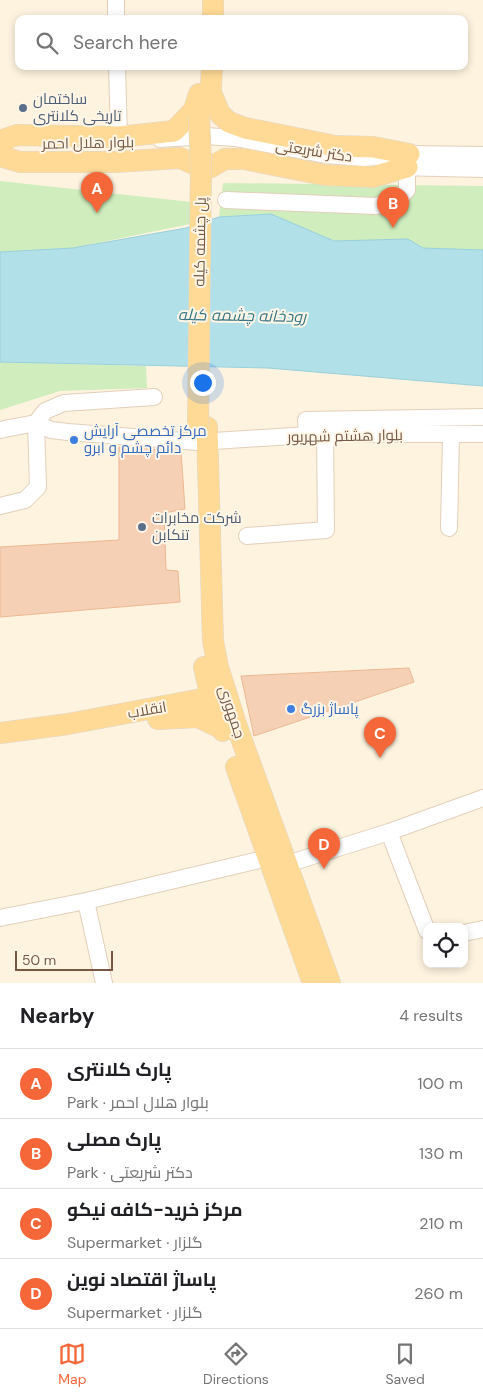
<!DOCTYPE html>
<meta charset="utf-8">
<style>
body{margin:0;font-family:"DM Sans",Cairo,sans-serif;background:#f6f6f6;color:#202124}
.controls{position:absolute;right:15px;bottom:15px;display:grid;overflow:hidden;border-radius:10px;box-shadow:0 2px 8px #0003}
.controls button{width:45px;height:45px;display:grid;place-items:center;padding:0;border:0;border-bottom:1px solid #e0e0e0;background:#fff;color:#202124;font:25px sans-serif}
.scale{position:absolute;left:15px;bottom:12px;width:98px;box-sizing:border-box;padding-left:5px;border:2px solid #775845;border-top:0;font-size:14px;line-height:18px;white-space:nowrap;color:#775845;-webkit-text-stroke:4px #fff6e8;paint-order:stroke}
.you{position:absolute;left:202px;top:382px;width:18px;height:18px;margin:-12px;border:4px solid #fff;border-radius:50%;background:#1a73e8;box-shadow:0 0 0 8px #1a73e833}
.badge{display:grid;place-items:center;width:32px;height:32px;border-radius:50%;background:#f56738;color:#fff;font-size:16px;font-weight:700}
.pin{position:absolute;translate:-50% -41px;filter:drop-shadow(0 1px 2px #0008)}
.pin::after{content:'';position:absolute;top:26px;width:18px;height:15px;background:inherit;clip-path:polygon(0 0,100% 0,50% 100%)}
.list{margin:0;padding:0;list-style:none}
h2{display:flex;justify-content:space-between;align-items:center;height:65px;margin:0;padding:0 20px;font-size:21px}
h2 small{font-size:16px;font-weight:400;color:#757577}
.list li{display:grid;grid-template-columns:32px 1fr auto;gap:15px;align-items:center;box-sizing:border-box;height:70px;padding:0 20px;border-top:1px solid #e0e0e0}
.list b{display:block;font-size:19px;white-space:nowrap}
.list p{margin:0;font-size:16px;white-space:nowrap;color:#757577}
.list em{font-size:16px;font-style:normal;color:#757577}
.icon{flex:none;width:28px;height:28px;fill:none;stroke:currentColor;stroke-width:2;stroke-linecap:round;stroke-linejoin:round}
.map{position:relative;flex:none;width:483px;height:983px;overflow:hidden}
.search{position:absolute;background:#fff;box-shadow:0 2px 8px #0003;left:15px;right:15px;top:15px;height:55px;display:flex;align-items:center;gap:12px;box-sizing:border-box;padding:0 18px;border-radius:10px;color:#757577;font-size:19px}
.sheet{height:345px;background:#fff}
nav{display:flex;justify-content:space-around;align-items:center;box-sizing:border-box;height:70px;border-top:1px solid #e0e0e0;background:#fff;font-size:14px;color:#757577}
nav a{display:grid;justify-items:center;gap:2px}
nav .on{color:#f56738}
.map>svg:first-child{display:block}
.green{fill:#cfedbd}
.water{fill:#b2e0e9;stroke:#97d0dc}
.building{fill:#f6d0b4;stroke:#ebb793}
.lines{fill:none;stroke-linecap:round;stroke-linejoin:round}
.minor-casing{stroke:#e3cfba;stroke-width:18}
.major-casing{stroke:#ded7d2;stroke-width:22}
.minor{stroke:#fff;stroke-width:16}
.major{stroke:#ffda96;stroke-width:21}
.major-bridge-casing{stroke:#ded7d2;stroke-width:22;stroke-linecap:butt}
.major-bridge{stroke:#ffda96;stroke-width:21}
.service-dot{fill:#5c6f8a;stroke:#fff6e8;stroke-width:2}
.shop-dot{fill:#3f7fe0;stroke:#fff6e8;stroke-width:2}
.labels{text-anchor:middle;stroke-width:4;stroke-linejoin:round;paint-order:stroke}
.service-label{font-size:15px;fill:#4e5e75;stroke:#fff6e8;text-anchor:start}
.street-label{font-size:15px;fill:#775845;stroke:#fff6e8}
.shop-label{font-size:15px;fill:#366cbe;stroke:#fff6e8;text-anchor:start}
.water-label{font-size:16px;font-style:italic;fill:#3a7786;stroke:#fff6e8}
</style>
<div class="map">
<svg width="483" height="983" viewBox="0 0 483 983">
<rect width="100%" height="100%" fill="#fef3df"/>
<!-- green -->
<path class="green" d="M0,181l191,21 4,21 -122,25 -73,4z
M223,183l260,3v64l-60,-2 -15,-9 -74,2 -63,-27 -52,3z
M0,362l146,4 1,22 -87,3 -60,19z"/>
<!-- water -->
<path class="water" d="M271,214l63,27 74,-2 15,9 60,2v136l-215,-18 -268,-6v-110l73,-4 113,-20 33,-11z"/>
<!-- building -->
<path class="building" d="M119,447l62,4 4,58 -21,4 2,57 12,1 2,31 -180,15v-70l119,-7z
M409,668l5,14 -160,54 -13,-60z"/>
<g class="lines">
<!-- minor casing -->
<g class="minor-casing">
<path id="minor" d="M116,0v19
M117,66l2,71
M160,139l46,-3 29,2 91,17 38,3 45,-4 74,1
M395,167l88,2
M226,200l150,6 22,-6 9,-10v-23
M36,423l9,-12 19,-8 90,-6
M0,430l36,-7 15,7 17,2 130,10 127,-8h158
M307,435l-1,-15 177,-3
M0,506l25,-6 13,-13 -2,-64
M449,528l2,-93
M247,536l79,-6 -1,-96
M389,832l38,99
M287,864l102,-32 94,-34
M86,901l18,82
M0,918l86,-17 182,-43
M464,933l19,-4"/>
</g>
<!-- major casing -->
<g class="major-casing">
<path id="major" d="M213,19v-19
M212,95l8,19 9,8 16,6 90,18 38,1 36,7
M210,108l2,-42
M0,141l17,-6 102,2 55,-6 20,-21 5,-16
M0,156l20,6h94l66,-4 21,9
M209,168l16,-9h19l81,16 48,2 34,-10
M207,427l6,214 5,26 19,60 93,256
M204,667l7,31 12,33
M158,719l40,-2 25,12
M0,733l68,-9 155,-29
M236,767l77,216"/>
</g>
<!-- minor -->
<use href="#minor" class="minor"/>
<!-- major -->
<use href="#major" class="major"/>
<!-- major-bridge casing -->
<g class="major-bridge-casing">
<path id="major-bridge" d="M198,428l3,-261 -2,-51"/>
</g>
<!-- major-bridge -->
<use href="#major-bridge" class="major-bridge"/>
</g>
<!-- markers -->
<g class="service-dot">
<circle cx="23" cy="108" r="5"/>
<circle cx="142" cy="527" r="5"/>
</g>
<g class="shop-dot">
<circle cx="74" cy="440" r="5"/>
<circle cx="291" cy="709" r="5"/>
</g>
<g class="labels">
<!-- service labels -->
<g class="service-label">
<text x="33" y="104">ساختمان<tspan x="33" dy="17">تاریخی کلانتری</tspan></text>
<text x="152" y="523">شرکت مخابرات<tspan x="152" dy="17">تنکابن</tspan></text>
</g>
<!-- street labels -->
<g class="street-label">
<text transform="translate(88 143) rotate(-1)" y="5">بلوار هلال احمر</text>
<text transform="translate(314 151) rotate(9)" y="5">دکتر شریعتی</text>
<text transform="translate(200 242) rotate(-89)" y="5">پل چشمه کیله</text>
<text transform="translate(345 436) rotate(-1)" y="5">بلوار هشتم شهریور</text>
<text transform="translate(147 710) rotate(-10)" y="5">انقلاب</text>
<text transform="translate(232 712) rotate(72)" y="5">جمهوری</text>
</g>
<!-- shop labels -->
<g class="shop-label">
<text x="84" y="436">مرکز تخصصی آرایش<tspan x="84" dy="17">دائم چشم و ابرو</tspan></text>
<text x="301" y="714">پاساژ بزرگ</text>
</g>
<!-- water labels -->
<g class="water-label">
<text transform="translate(242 315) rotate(1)" y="6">رودخانه چشمه کیله</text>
</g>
</g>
</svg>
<div class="controls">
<button><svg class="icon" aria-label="locate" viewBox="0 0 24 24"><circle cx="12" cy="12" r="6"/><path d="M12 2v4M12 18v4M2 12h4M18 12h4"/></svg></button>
</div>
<div class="scale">50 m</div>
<div class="you"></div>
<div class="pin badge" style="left:97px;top:213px">A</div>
<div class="pin badge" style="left:393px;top:228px">B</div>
<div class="pin badge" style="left:380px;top:758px">C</div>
<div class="pin badge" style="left:324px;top:869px">D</div>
<div class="search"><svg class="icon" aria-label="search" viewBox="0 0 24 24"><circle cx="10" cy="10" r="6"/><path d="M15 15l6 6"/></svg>Search here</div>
</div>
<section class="sheet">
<h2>Nearby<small>4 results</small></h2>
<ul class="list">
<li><span class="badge">A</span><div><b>پارک کلانتری</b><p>Park · بلوار هلال احمر</p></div><em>100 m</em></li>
<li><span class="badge">B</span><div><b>پارک مصلی</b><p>Park · دکتر شریعتی</p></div><em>130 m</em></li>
<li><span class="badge">C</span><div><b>مرکز خرید-کافه نیکو</b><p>Supermarket · گلزار</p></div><em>210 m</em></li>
<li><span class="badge">D</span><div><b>پاساژ اقتصاد نوین</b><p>Supermarket · گلزار</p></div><em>260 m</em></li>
</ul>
</section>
<nav>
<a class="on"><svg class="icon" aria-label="map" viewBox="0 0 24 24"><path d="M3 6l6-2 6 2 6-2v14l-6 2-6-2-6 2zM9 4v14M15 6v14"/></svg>Map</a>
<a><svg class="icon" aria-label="directions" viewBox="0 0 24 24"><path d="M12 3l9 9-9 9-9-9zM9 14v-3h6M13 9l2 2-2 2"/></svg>Directions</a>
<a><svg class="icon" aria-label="saved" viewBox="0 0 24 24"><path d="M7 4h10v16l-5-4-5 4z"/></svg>Saved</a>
</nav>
